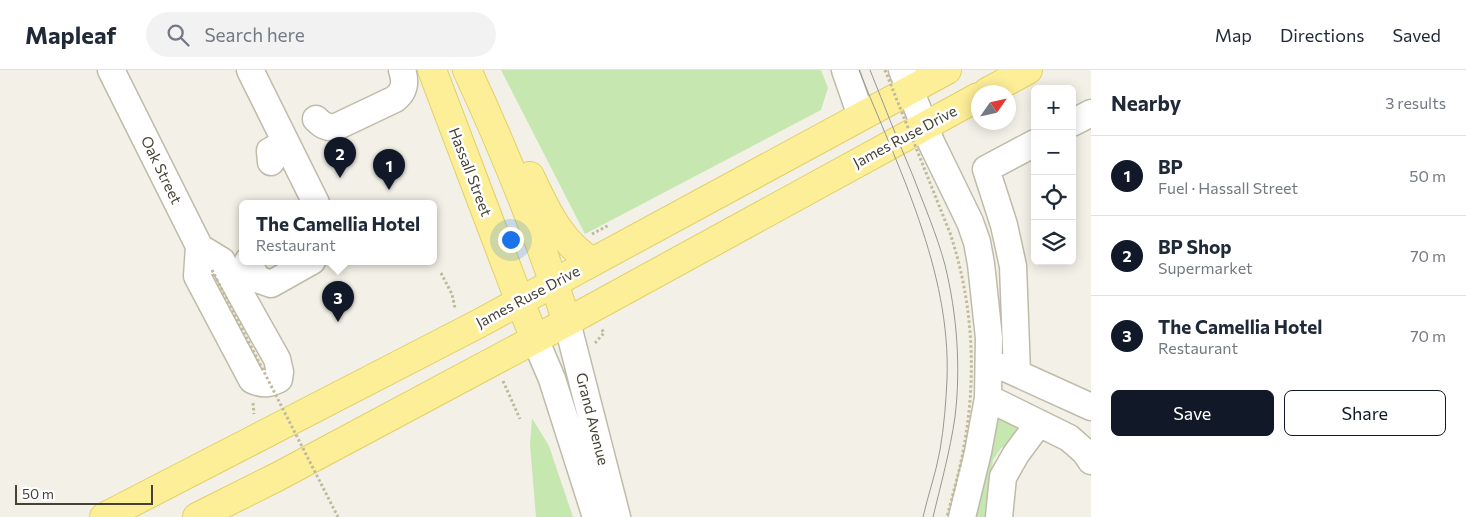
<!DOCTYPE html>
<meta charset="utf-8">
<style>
body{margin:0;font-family:Commissioner,sans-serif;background:#f2f2f3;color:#1f2937}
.controls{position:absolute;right:15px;top:15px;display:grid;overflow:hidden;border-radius:8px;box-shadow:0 2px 12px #0003}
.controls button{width:45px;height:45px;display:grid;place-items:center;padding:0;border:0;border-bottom:1px solid #e0e1e3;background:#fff;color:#1f2937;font:25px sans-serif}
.compass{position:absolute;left:971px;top:15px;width:45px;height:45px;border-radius:50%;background:#fff;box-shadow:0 2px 12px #0003;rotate:56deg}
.scale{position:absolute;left:15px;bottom:12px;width:138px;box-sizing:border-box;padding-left:5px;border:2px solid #464236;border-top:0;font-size:14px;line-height:18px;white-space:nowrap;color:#464236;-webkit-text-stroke:4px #fff;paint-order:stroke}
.you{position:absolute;left:510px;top:169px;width:18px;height:18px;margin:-12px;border:4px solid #fff;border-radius:50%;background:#1a73e8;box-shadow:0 0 0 8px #1a73e833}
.badge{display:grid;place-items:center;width:32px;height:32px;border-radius:50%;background:#111827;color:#fff;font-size:16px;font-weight:700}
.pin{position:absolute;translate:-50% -41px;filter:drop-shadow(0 1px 2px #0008)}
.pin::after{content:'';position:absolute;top:26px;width:18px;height:15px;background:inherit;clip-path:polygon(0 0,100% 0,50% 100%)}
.popup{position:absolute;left:239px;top:130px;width:198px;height:65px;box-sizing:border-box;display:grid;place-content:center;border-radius:8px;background:#fff;filter:drop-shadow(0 1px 4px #0005);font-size:16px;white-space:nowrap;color:#747a83}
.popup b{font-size:19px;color:#1f2937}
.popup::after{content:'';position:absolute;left:50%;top:100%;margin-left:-10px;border:10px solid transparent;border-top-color:#fff}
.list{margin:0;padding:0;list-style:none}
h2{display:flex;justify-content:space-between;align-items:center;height:65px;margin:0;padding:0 20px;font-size:21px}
h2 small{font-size:16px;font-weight:400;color:#747a83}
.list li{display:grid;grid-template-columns:32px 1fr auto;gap:15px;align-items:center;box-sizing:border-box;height:80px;padding:0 20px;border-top:1px solid #e0e1e3}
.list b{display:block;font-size:19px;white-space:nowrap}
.list p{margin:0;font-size:16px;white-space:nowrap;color:#747a83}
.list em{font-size:16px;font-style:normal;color:#747a83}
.actions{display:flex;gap:10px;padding:15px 20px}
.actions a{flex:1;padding:11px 0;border:1px solid #111827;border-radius:8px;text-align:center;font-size:18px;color:#111827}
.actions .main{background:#111827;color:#fff}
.icon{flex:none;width:28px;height:28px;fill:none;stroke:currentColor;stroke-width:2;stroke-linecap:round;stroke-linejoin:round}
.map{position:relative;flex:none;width:1091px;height:447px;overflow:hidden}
header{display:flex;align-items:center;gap:30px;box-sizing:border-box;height:70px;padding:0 25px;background:#fff;border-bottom:1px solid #e0e1e3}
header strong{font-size:24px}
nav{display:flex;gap:28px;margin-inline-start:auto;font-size:18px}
.search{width:350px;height:45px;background:#f2f2f3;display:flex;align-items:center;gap:12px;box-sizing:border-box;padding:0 18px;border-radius:28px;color:#747a83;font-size:19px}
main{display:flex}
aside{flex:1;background:#fff}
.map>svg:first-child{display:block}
.green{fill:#c6e7b0}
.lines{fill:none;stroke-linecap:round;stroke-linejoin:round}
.minor-casing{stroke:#bfbbaa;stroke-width:29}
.major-casing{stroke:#e2d066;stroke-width:30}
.path{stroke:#c0b99b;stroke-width:3;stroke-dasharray:2.5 2.5;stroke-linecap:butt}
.minor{stroke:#fff;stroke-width:26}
.major{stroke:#fdef97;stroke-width:28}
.tram{stroke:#969696;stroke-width:1}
.path-bridge{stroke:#c0b99b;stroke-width:3;stroke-dasharray:2.5 2.5;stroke-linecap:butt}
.labels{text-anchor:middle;stroke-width:5;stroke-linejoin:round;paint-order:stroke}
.street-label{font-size:15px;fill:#464236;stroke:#fff}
</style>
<header>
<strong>Mapleaf</strong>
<div class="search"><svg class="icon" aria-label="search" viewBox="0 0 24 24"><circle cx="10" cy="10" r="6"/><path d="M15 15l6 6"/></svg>Search here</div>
<nav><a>Map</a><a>Directions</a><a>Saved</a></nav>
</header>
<main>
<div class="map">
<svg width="1091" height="447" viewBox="0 0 1091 447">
<rect width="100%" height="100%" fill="#f3f1e7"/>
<!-- green -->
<path class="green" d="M501,0h320l7,18 -7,22 -236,124z
M996,341l14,4 6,12 1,8 -10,11 -6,2 -8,12 -6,57h-19z
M532,348l17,28 24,71h-37l-6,-72z"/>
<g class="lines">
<!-- minor casing -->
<g class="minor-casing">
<path id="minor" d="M111,0l96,192
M250,0l66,133
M845,0l16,46
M902,0l29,72 39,80 7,20 4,22 8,74 -1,60 -10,54 -16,65
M316,49c6,6 10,9 20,8l59,-28c10,-8 11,-17 7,-29
M1072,53l19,-10
M271,92l-1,-11 15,-8
M199,177l23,14 55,98 3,13 -1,7c-10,5 -16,6 -27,1l-55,-104z
M248,191l9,18 14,5 41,-23
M567,252l50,195
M535,269l17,40 44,138
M1003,297l88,40
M1017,303l-4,-107 -9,-41 -18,-56 49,-26
M988,328l81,40 16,14 6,9
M999,447l4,-40 13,-23 23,-31"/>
</g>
<!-- major casing -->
<g class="major-casing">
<path id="major" d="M432,0l88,232 15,37
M467,0c38,82 72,166 100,252
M987,22l41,-22
M530,106c15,32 31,68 63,86
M104,447l374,-193 469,-254
M197,447l80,-40 290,-155 411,-225"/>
</g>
<!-- path -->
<path class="path" d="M592,164l17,-9
M441,203l11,21 3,14
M595,273l9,-10 -3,-5
M503,311l17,38
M253,333l1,11"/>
<!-- minor -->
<use href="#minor" class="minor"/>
<!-- major -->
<use href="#major" class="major"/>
<!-- tram -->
<path class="tram" d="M859,0c39,98 92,200 88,309 -1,23 -3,48 -7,71 -4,23 -12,45 -17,67
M870,0c14,35 28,71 43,106 11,29 24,59 32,89 12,49 16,102 10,152 -5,34 -14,67 -22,100"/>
<!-- path-bridge -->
<path class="path-bridge" d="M885,0l65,163c23,69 27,142 14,213 -4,24 -11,47 -17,71
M212,200l126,247"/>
</g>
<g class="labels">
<!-- street labels -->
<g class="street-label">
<text transform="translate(905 67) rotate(-28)" y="5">James Ruse Drive</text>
<text transform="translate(161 100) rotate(64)" y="5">Oak Street</text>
<text transform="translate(470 102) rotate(69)" y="5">Hassall Street</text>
<text transform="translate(528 227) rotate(-28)" y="5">James Ruse Drive</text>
<text transform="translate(592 349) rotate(76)" y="5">Grand Avenue</text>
</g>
</g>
</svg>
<div class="controls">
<button>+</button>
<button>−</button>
<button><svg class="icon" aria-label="locate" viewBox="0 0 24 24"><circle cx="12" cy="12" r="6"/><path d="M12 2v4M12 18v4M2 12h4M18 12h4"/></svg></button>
<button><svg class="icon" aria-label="layers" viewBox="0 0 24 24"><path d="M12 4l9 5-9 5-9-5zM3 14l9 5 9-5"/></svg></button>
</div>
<svg class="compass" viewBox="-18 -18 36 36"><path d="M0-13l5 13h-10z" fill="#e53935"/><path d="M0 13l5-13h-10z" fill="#747a83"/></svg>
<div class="scale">50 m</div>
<div class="you"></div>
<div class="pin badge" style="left:389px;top:120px">1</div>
<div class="pin badge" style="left:340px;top:108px">2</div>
<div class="pin badge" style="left:338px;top:252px">3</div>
<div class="popup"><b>The Camellia Hotel</b>Restaurant</div>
</div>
<aside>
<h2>Nearby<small>3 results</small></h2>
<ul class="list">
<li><span class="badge">1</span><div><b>BP</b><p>Fuel · Hassall Street</p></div><em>50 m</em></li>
<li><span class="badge">2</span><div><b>BP Shop</b><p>Supermarket</p></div><em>70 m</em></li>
<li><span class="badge">3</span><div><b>The Camellia Hotel</b><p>Restaurant</p></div><em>70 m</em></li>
</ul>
<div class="actions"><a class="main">Save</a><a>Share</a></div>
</aside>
</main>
